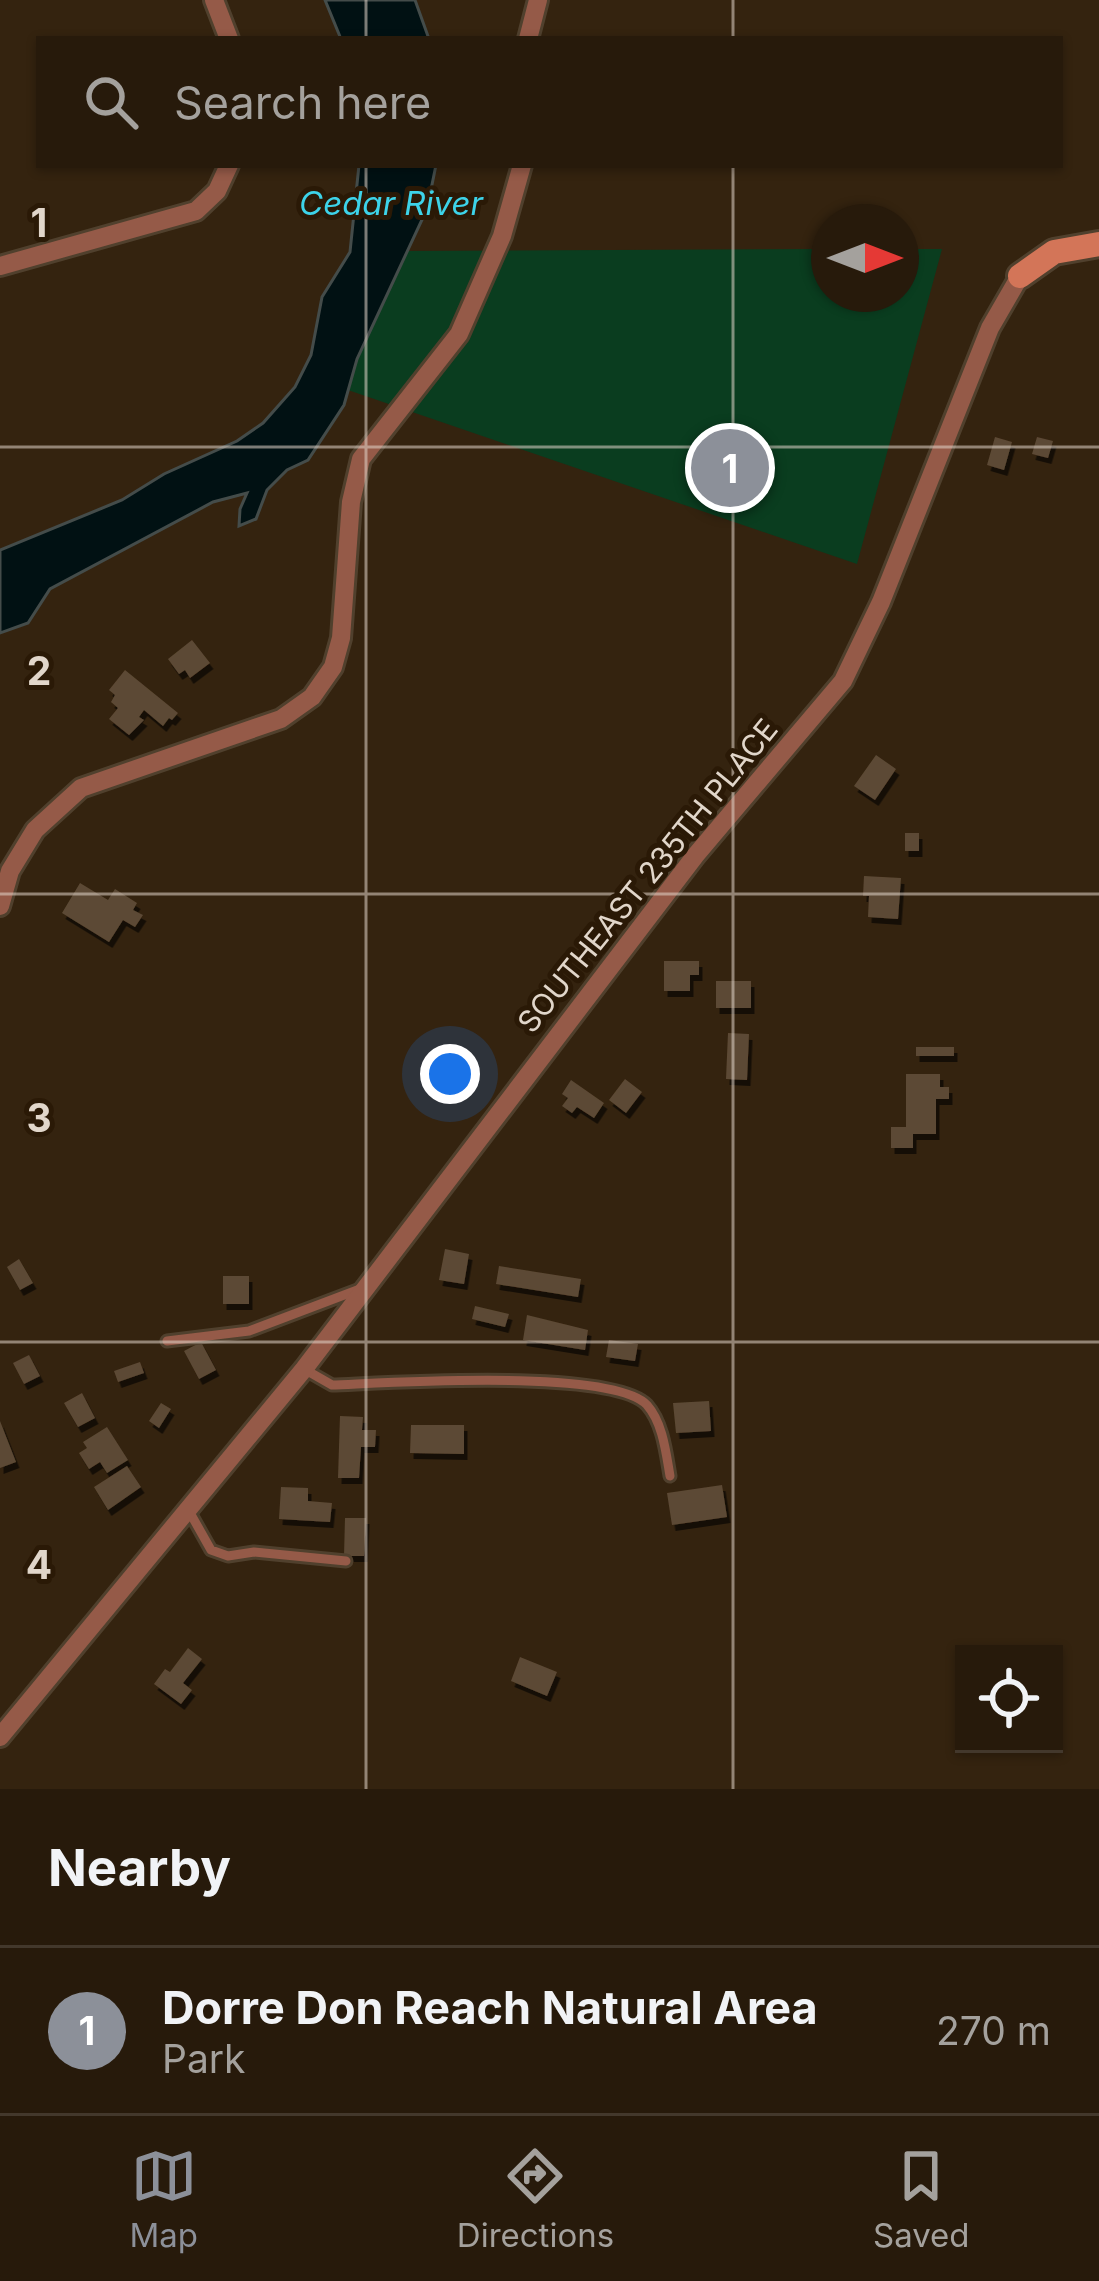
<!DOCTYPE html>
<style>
body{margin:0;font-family:Inter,sans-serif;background:#332719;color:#f1f3f6}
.controls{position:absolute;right:36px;bottom:36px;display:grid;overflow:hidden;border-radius:0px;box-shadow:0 3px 9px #0004}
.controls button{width:108px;height:108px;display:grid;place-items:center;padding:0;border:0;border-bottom:3px solid #43382c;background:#271a0b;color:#f1f3f6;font:60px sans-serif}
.compass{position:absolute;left:811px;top:204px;width:108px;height:108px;border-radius:50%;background:#271a0b;box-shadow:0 3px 9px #0004;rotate:90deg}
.you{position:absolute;left:450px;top:1074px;width:42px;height:42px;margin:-30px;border:9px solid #fff;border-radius:50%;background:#1a73e8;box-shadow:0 0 0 18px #1a73e833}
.badge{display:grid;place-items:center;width:78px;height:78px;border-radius:50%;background:#8c9099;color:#fff;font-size:39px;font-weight:700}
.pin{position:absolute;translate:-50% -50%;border:6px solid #fff;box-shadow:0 3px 12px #0006}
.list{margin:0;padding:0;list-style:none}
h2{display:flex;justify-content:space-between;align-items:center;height:156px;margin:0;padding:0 48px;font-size:51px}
h2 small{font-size:39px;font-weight:400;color:#a4a19d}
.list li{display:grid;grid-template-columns:78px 1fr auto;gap:36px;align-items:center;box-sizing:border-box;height:168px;padding:0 48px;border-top:3px solid #43382c}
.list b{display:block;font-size:45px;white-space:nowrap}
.list p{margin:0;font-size:39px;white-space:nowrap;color:#a4a19d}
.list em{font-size:39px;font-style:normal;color:#a4a19d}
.icon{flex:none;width:66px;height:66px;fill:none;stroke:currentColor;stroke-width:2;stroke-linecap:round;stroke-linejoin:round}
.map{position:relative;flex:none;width:1099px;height:1789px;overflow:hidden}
.search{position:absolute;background:#271a0b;box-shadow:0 3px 9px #0004;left:36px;right:36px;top:36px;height:132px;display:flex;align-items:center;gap:30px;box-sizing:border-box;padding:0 42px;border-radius:0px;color:#a4a19d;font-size:45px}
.sheet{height:324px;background:#271a0b}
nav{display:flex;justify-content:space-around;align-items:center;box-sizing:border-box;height:168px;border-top:3px solid #43382c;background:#271a0b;font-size:33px;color:#a4a19d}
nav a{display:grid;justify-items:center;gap:6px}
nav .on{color:#8c9099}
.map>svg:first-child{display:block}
.green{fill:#0a3d1f}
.water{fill:#011113;stroke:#444c4a;stroke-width:3}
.building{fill:#5c4934;filter:url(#shadow)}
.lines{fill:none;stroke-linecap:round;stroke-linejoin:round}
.lane-casing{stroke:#50402d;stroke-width:15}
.street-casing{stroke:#50402d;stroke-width:24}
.secondary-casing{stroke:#50402d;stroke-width:30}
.lane{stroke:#955a48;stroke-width:9}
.street{stroke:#955a48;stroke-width:18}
.secondary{stroke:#d37558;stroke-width:24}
.grid{fill:none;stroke:#e1d6ca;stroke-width:3;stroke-opacity:0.55}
.labels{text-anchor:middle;stroke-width:10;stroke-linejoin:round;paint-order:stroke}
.street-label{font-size:30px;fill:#e1d6ca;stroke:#2a1906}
.water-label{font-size:33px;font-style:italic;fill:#3dd3e9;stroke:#2a1906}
.grid-label{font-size:39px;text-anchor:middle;font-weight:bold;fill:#e1d6ca;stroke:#2a1906;stroke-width:10;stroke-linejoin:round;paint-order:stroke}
</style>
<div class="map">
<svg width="1099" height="1789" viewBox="0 0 1099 1789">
<defs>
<filter id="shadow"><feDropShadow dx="3.5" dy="6" stdDeviation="0" flood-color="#0009"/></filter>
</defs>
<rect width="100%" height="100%" fill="#34230f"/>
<!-- green -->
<path class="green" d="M829,249v45h72v-45h41l-85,315 -512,-175 8,-30 53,-108z"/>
<!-- water -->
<path class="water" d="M325,0h90l14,39h-88z
M359,165h77l-9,44 -70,150 -13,46 -36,55 -21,10 -20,20 -11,29 -17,7 1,-17 7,-16 -34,9 -163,87 -22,34 -28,10v-83l122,-50 42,-26 73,-33 26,-18 32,-36 16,-32 11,-58 28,-45z"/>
<!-- building -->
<path class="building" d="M995,437l17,5 -8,28 -17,-5z
M1037,437l16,4 -5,17 -16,-4z
M192,640l18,23 -20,15 -5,-8 -6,4 -11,-15z
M125,670l53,43 -6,7 -3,-2 -6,8 -19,-16 -5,7 5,3 -15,15 -20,-16 9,-11 -7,-6 4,-7 -6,-5z
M876,755l20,14 -21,31 -21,-14z
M905,833h14v18h-14z
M864,876l37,2 -3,41 -30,-2 1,-21h-6z
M80,883l28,17 7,-11 22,14 -4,7 10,5 -8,12 -12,-7 -14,22 -47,-29z
M664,961h35v14h-9v16h-26z
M716,981h35v27h-35z
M728,1033l21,1 -2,46 -21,-1z
M916,1047h38v9h-38z
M906,1074h34v13h9v12h-13v35h-23v14h-22v-21h15z
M625,1079l17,13 -16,21 -17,-13z
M571,1080l33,23 -10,15 -17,-11 -5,6 -10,-7 6,-8 -6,-4z
M445,1249l24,5 -5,30 -25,-4z
M19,1259l14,24 -13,7 -13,-23z
M499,1266l82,13 -3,18 -82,-13z
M223,1276h26v28h-26z
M475,1306l34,8 -4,13 -33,-8z
M527,1315l61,15 -3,20 -62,-10z
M609,1340l29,4 -3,17 -29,-4z
M201,1342l15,28 -17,9 -15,-28z
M29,1355l11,21 -16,8 -11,-21z
M140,1362l4,11 -26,9 -4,-11z
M82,1393l13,25 -17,9 -14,-24z
M709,1401l2,30 -35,2 -3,-30z
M161,1403l10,6 -12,19 -10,-7z
M340,1416l23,1 -1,13h14l-1,17h-14l-2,31h-21z
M0,1421l16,41 -16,6z
M411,1425h53v29l-54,-1z
M107,1427l21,33 -21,13 -7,-11 -11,7 -10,-16 8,-5 -4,-6z
M127,1466l14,21 -33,23 -14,-23z
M722,1485l5,32 -55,8 -5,-32z
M281,1487l27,1v13l24,2 -2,19 -51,-3z
M345,1518h21l-2,38h-20z
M188,1648l14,11 -19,24 9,7 -11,14 -27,-20 11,-15 5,3z
M520,1657l37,15 -10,24 -36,-15z"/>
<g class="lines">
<!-- lane casing -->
<g class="lane-casing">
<path id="lane" d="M167,1341l82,-10 111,-42
M304,1369l28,16c57,-2 280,-17 315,20 16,18 19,48 23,71
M189,1511l22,39 17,6 26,-4 92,9"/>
</g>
<!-- street casing -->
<g class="street-casing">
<path id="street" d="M214,0l15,39
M528,39l10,-39
M0,266l196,-55 21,-20 12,-26
M0,906l10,-35 25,-41 46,-42 200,-69 31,-22 21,-30 8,-29 10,-136 10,-43 98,-125 43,-98 20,-71
M0,1737l304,-368 391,-513 148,-175 38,-79 109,-274 30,-52"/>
</g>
<!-- secondary casing -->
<g class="secondary-casing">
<path id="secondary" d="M1020,276l34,-24 45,-8"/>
</g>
<!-- lane -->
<use href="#lane" class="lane"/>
<!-- street -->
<use href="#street" class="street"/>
<!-- secondary -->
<use href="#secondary" class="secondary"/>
</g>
<!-- grid -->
<path class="grid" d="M366,0v39M733,0v39M366,165v1624M733,165v1624M0,447h1099M0,894h1099M0,1342h1099"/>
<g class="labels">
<!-- street labels -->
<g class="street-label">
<text transform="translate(648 876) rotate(-51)" y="10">SOUTHEAST 235TH PLACE</text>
</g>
<!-- water labels -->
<g class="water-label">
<text x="391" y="215">Cedar River</text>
</g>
</g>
<g class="grid-label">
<text x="39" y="237">1</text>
<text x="39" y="685">2</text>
<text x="39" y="1132">3</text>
<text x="39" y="1579">4</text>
</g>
</svg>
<div class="controls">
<button><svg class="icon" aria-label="locate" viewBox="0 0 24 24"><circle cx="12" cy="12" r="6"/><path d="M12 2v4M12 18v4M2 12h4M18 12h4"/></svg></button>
</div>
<svg class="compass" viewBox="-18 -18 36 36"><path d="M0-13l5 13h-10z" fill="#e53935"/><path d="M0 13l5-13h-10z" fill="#a4a19d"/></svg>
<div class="you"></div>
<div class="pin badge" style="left:730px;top:468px">1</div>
<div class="search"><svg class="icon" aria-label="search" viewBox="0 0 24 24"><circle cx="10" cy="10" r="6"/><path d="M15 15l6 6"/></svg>Search here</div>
</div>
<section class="sheet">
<h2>Nearby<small></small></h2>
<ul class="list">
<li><span class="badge">1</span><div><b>Dorre Don Reach Natural Area</b><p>Park</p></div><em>270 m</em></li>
</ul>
</section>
<nav>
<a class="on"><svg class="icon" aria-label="map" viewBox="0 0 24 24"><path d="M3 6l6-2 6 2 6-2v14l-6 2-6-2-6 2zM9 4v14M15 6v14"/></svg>Map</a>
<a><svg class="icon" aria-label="directions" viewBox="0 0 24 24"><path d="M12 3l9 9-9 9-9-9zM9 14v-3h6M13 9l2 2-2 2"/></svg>Directions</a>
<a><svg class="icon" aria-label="saved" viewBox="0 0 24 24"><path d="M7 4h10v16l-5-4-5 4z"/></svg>Saved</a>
</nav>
